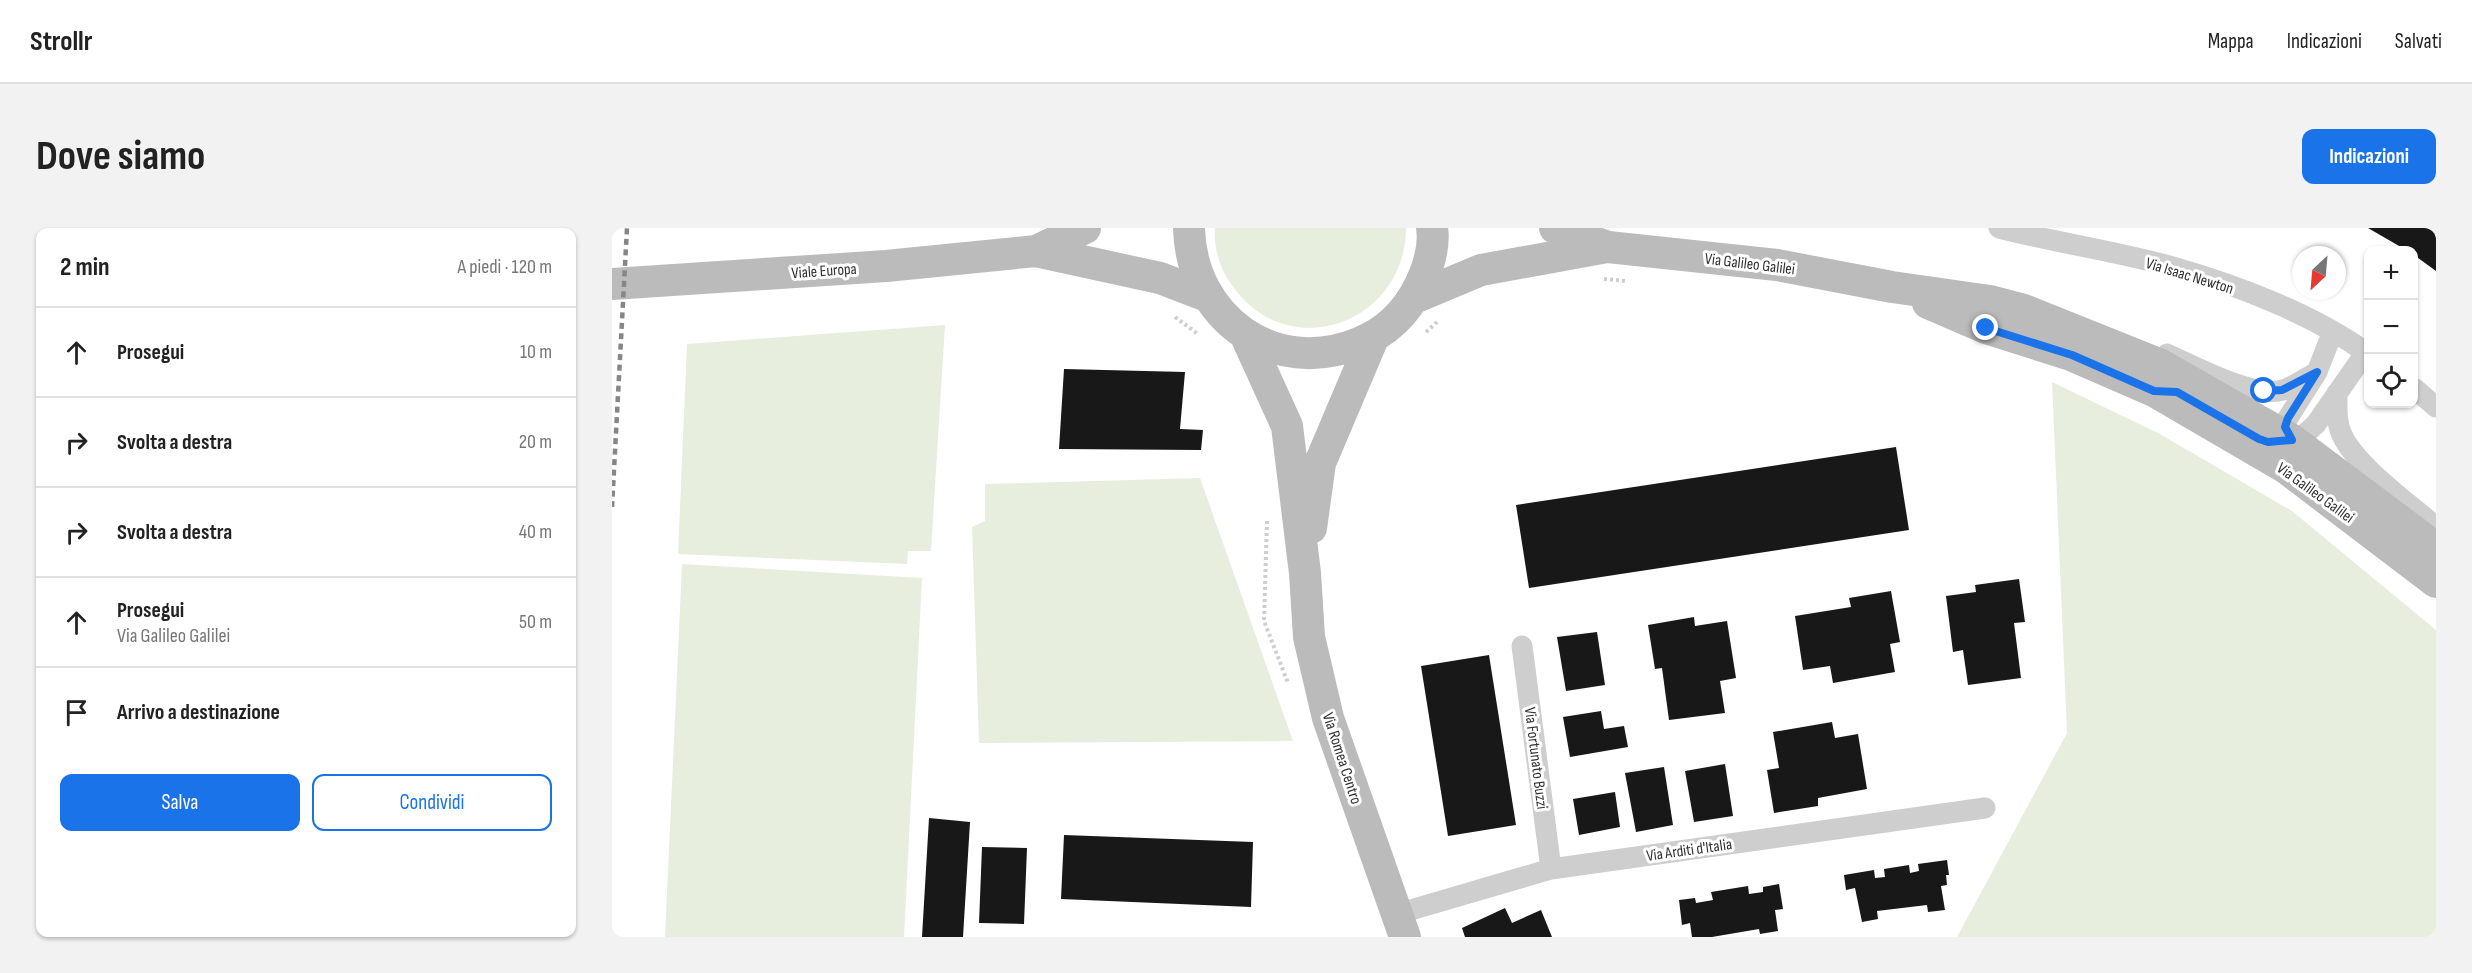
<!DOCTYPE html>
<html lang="it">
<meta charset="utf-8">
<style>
body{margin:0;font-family:"Sofia Sans Condensed",sans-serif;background:#f2f2f2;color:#222}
.controls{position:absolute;right:18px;top:18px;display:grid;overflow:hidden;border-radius:12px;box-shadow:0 2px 4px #0004}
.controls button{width:54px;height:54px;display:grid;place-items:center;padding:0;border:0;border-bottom:2px solid #e0e0e0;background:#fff;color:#222;font:30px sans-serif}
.compass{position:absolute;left:1680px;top:18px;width:54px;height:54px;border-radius:50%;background:#fff;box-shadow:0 2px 4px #0004;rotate:206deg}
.stop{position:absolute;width:18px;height:18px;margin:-14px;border:4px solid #1a73e8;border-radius:50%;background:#fff}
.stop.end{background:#1a73e8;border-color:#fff;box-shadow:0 2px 6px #0008}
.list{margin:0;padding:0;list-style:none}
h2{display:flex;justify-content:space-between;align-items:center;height:78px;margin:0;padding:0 24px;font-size:26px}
h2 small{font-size:20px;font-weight:400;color:#767676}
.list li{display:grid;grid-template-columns:39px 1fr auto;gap:18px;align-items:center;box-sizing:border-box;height:90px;padding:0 24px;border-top:2px solid #e0e0e0}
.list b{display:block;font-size:22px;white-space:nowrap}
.list p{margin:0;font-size:20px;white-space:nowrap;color:#767676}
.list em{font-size:20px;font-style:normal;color:#767676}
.actions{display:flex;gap:12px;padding:18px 24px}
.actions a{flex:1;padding:14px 0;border:2px solid #1a73e8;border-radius:12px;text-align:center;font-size:21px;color:#1a73e8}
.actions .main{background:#1a73e8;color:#fff}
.icon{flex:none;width:33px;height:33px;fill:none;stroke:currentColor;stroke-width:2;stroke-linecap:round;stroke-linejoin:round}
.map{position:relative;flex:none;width:1824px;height:709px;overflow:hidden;border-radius:12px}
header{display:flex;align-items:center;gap:36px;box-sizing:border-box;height:84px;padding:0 30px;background:#fff;border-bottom:2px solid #e0e0e0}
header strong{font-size:28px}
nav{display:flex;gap:33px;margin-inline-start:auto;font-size:21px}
.intro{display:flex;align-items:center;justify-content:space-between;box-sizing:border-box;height:144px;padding:0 36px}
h1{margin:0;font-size:42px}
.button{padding:15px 27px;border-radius:12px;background:#1a73e8;color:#fff;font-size:21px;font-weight:700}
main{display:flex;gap:36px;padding:0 36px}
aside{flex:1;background:#fff;border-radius:12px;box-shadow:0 2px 4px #0004}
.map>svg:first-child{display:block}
.green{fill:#e8eede}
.building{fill:#181818}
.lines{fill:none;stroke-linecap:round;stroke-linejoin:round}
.path{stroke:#cecece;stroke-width:4;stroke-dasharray:3 3;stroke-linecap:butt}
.street{stroke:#cecece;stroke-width:21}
.secondary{stroke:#bbb;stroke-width:32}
.rail{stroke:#868686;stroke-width:4.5;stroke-dasharray:6 4.5;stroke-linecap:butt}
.route{stroke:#1a73e8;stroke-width:8}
.labels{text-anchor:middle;stroke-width:6;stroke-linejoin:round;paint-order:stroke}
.street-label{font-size:16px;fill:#313131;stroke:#fff}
</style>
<header>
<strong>Strollr</strong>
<nav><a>Mappa</a><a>Indicazioni</a><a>Salvati</a></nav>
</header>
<div class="intro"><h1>Dove siamo</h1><a class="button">Indicazioni</a></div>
<main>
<aside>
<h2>2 min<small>A piedi · 120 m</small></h2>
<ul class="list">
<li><svg class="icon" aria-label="ahead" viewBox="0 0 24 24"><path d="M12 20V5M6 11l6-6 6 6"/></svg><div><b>Prosegui</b></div><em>10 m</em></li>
<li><svg class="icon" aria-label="right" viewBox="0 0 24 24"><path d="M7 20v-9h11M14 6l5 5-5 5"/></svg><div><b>Svolta a destra</b></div><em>20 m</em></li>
<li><svg class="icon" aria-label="right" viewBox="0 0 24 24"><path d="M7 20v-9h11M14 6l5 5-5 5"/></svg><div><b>Svolta a destra</b></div><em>40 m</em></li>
<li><svg class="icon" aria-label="ahead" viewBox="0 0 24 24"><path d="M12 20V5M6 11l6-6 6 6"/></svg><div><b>Prosegui</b><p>Via Galileo Galilei</p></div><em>50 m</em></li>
<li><svg class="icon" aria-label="arrive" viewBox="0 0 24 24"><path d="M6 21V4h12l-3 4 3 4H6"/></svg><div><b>Arrivo a destinazione</b></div></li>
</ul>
<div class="actions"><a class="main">Salva</a><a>Condividi</a></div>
</aside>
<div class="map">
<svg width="1824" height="709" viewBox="0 0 1824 709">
<rect width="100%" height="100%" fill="#fff"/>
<!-- green -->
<path class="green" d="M603,0h191c0,92 -111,136 -169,64 -15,-18 -24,-41 -22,-64z
M333,97l-14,226h-23l-1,13 -229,-10 9,-210z
M1440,154l108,52 132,77 144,119v307h-479l110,-204z
M588,250l93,263 -314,2 -7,-216 13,-6v-37z
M70,336l240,14 -18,359h-239z"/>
<!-- building -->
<path class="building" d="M1756,0h68v43l-22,-16v-5h-8z
M452,141l121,3 -5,57 23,1 -2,20 -142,-1z
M1284,219l13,83 -380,58 -13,-83z
M1407,351l6,43 -11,1 7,55 -53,7 -5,-35 -10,2 -7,-56 30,-4 -1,-7z
M1279,363l9,51 -10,2 5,28 -62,11 -3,-17 -27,4 -8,-54 56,-9 -2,-9z
M1082,389l1,9 32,-5 9,57 -16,3 5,32 -56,7 -7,-52 -7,1 -7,-44z
M985,404l8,53 -39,6 -9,-54z
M877,427l27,170 -68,11 -27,-170z
M989,483l3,18 20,-3 4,21 -58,10 -7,-40z
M1220,494l3,16 23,-4 9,55 -49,9v8l-44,7 -7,-43 12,-2 -6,-36z
M1113,536l8,52 -39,6 -9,-51z
M1052,539l9,58 -37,7 -11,-59z
M1003,564l5,35 -41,8 -6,-36z
M317,590l41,4 -7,115h-41z
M452,607l189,7 -2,65 -190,-8z
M370,619l45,1 -3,76 -45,-1z
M1335,632l2,15h-3l1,10 -6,1 4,24 -17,2 -1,-7 -50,6 1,8 -16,3 -7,-34 -9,2 -2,-15 30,-5 1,8 10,-1 -1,-8 25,-4 1,8 9,-2 -1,-7z
M1167,656l4,25 -8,1 3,21 -18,3 -1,-5 -47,8h-20l-2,-14 -8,2 -3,-25 16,-2 1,5 17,-3 -2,-8 37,-6 1,8 14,-2v-5z
M893,680l7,15 29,-13 11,27h-87l-3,-9z"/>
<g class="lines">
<!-- path -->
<path class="path" d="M992,51l22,2
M563,89l23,17
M814,104l12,-11
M655,293l-3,100 24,62"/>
<!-- street -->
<path class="street" d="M1387,0c58,15 117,23 174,39 64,18 142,48 195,87
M1555,126c27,12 88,45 116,36 12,-4 23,-12 34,-18
M1802,160l22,19
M1725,165c0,15 -1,29 5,42 14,31 68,69 94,92
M1671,213l20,-5 13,-12 50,-72
M1682,218l-9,-19 3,-9 29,-46 16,-41
M910,418l29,223
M785,686l154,-45 434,-61"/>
<!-- secondary -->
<path class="secondary" d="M577,0c2,90 85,150 170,115 28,-11 48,-31 61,-58 8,-17 15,-38 12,-57
M943,0l53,19 169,18 115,22 98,14 34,9 135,54 133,76 144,108
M424,23l49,-23
M0,56l274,-18 150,-15 124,27 47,18
M802,70l67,-28 126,-23
M1316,75l58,25 85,27 83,36 132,77 150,114
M634,108l41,90 18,147 4,64 19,81 77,219
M699,300l9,-65 53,-125"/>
<!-- rail -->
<path class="rail" d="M0,279l15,-279"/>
</g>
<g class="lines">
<!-- route -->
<path class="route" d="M1374,100l86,27 82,36 23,1 82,47 9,3 24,-2 -7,-13 3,-9 29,-46 -35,18 -18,1"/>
</g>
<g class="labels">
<!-- street labels -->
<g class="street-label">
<text transform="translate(1138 35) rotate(7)" y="6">Via Galileo Galilei</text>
<text transform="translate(212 42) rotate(-4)" y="6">Viale Europa</text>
<text transform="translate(1578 47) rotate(17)" y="6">Via Isaac Newton</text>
<text transform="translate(1704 264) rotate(36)" y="6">Via Galileo Galilei</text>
<text transform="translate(731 530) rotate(72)" y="6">Via Romea Centro</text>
<text transform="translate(925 530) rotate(83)" y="6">Via Fortunato Buzzi</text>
<text transform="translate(1077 621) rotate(-8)" y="6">Via Arditi d'Italia</text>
</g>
</g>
</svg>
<div class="controls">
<button>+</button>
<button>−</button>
<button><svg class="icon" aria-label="locate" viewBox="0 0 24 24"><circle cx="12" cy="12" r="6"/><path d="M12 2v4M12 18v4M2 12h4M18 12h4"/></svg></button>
</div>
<svg class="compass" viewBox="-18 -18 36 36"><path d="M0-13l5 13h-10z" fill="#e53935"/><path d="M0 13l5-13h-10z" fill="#767676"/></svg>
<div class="stop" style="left:1652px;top:163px"></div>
<div class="stop end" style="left:1374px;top:100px"></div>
</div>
</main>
